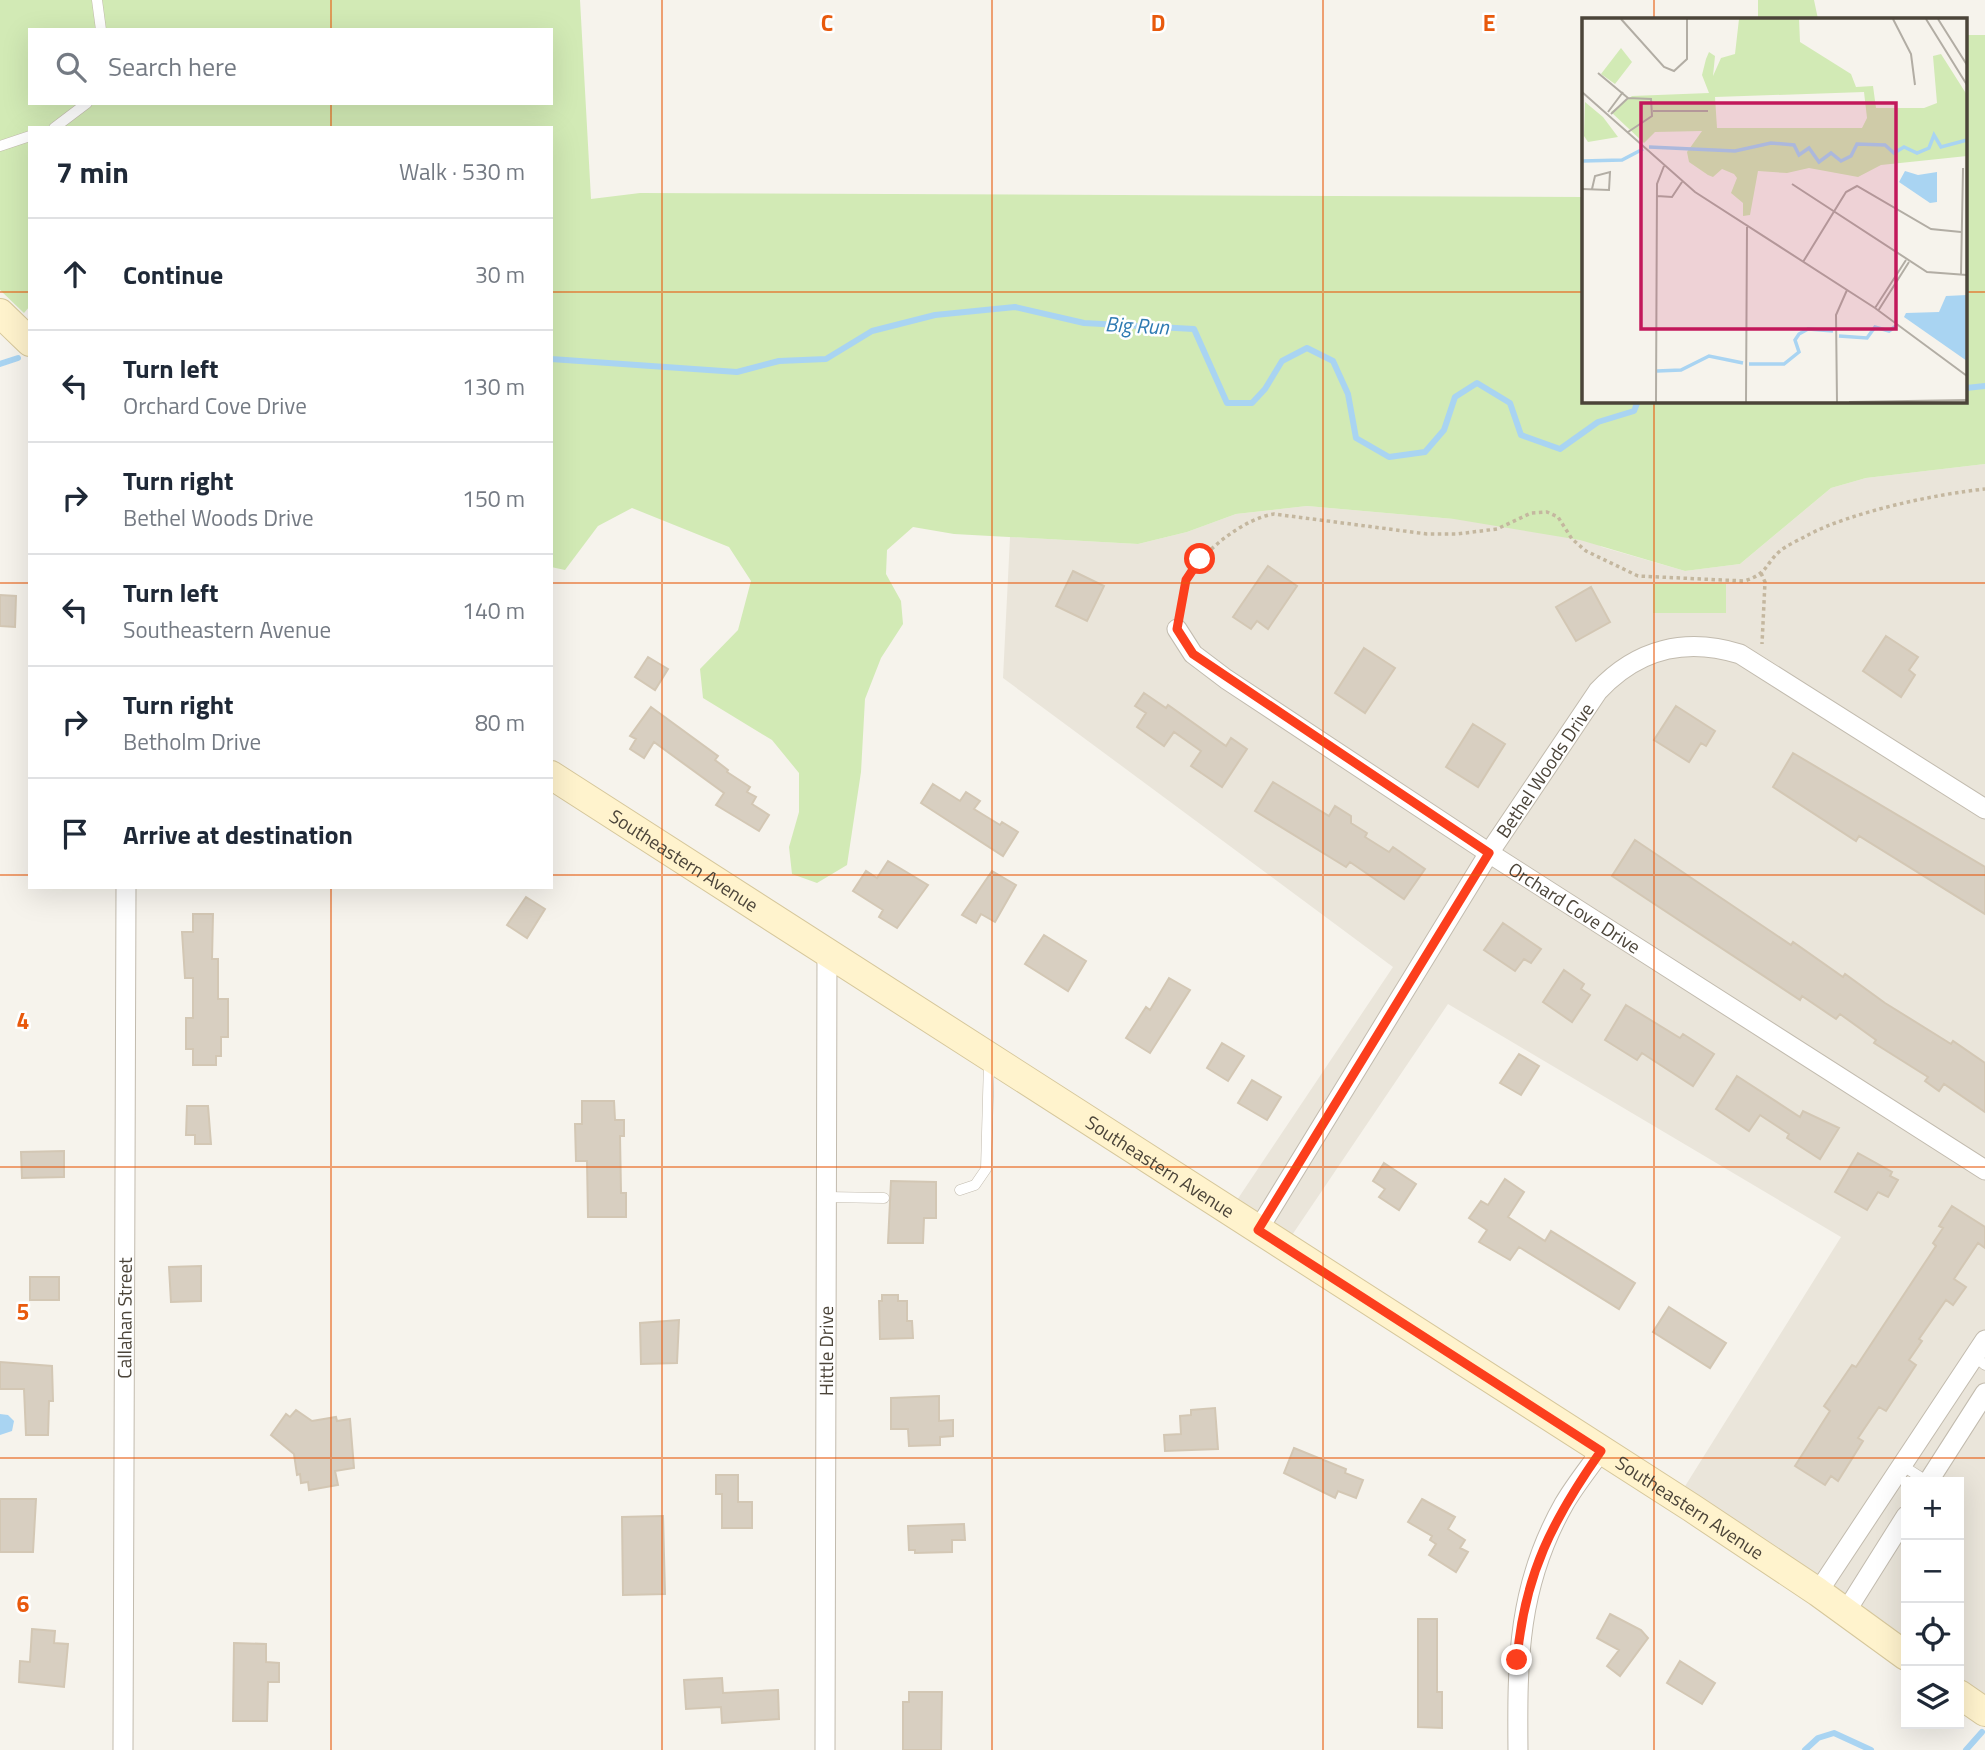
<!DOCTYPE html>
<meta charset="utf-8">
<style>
body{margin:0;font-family:"Titillium Web",sans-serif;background:#f6f6f7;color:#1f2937}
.controls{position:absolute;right:21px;bottom:21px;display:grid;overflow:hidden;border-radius:0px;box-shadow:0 7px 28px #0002}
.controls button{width:63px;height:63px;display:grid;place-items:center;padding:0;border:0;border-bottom:2px solid #e0e1e3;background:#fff;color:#1f2937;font:35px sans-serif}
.stop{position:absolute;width:21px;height:21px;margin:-16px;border:5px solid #fc3f1d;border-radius:50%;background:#fff}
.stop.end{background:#fc3f1d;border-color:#fff;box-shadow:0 2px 7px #0008}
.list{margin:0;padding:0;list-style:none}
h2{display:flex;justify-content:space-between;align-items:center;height:91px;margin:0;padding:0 28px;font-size:30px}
h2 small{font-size:23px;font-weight:400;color:#747a83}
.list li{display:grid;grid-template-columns:46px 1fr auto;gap:21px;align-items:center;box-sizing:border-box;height:112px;padding:0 28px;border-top:2px solid #e0e1e3}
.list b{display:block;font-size:26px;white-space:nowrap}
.list p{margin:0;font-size:23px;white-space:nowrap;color:#747a83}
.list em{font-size:23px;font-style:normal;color:#747a83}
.icon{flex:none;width:38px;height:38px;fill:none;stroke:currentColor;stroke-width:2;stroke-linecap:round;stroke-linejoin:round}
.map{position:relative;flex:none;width:1985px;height:1750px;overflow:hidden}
.search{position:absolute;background:#fff;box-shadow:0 7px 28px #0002;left:28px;top:28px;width:525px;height:77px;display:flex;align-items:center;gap:18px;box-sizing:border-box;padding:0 24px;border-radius:0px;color:#747a83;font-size:26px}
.panel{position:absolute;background:#fff;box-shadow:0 7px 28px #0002;left:28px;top:126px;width:525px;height:763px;border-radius:0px}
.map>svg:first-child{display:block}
.residential{fill:#eae5da}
.green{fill:#d2eab5;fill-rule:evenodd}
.water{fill:#a9d4f2}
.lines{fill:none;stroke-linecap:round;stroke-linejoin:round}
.stream{stroke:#a9d4f2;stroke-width:6}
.building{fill:#d8cfc1;stroke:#d3c7b4;stroke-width:2}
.lane-casing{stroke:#c2bbae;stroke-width:11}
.street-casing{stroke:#c2bbae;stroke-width:21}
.secondary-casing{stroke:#d6c79b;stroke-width:30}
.path{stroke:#c4b79f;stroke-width:3.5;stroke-dasharray:3.5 3.5;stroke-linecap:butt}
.lane{stroke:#fff;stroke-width:10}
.street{stroke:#fff;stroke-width:19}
.secondary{stroke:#fff3cd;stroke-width:28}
.route{stroke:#fc3f1d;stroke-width:9}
.grid{fill:none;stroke:#e8590c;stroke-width:2;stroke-opacity:0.55}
.labels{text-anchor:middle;stroke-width:5;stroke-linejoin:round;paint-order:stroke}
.street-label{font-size:19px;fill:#4b4439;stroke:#fff}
.water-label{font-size:21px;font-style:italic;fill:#2e7ab2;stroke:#fff}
.inset-river{fill:none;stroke:#a9d4f2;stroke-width:3.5}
.inset-road{fill:none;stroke:#b2ada4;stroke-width:2}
.view{fill:#c2185b;fill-opacity:0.15;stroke:#c2185b;stroke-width:3.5}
.inset-edge{fill:none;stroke:#4b4439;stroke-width:3.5}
.grid-label{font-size:23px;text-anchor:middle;font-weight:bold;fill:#e8590c;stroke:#fff;stroke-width:5;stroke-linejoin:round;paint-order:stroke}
</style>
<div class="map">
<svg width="1985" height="1750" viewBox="0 0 1985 1750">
<rect width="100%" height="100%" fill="#f6f3ec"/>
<!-- residential -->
<path class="residential" d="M1985,464v1258l-26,-19v-221h-53v183l-229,-166 164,-262 -393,-233 -164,243 -55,-35 164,-245 -390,-289 7,-141 128,7 49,-12 49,-18 71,-8 147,13 81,-18 67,46 83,24 55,-7 91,-76 35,-10z"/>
<!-- green -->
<path class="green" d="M0,0h580l11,199 49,-6 944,4v204h382v-366h19v429l-119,14 -35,10 -91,76 -55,7 -105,-31 -126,-21 -147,-13 -71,8 -49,18 -49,12 -184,-10 -41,-7 -26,23 -1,24 15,27 2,23 -22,34 -16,41 -4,73 -14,93 -30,18 -25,-9 -3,-27 10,-35v-39l-27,-33 -69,-42 -3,-29 38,-39 13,-49 -22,-34 -97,-39 -34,18 -33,44 -14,-3v-439h-521v178l-6,7 -24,-23zM30,30h521v73h-521z
M1758,0h56l4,19h-60z
M1653,584h73v29h-73z"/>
<!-- water -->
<path class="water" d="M0,1414l8,1 6,6 -2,10 -12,4z"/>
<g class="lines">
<!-- stream -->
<path class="stream" d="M551,359l186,13 42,-11 47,-2 46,-28 63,-16 80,-8 69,16 110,6 33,74h25l13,-14 17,-28 25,-13 26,13 15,33 8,44 33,19 36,-5 19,-22 11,-33 22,-14 33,20 11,32 39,14 38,-27 36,-11 4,-10
M0,364l18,-6
M1966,388l19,-2
M1805,1750l13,-12 16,-5 37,17
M1966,1750l16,-18"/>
</g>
<!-- building -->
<path class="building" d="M1268,566l29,20 -29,43 -11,-8 -6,8 -18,-12z
M1073,571l31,15 -17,35 -31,-15z
M1591,587l19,35 -34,19 -20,-34z
M0,595l16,1 -1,31 -15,-1z
M1886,636l32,21 -9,13 6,5 -14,22 -38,-26z
M1364,648l31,20 -30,45 -30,-20z
M648,657l20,12 -13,21 -20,-13z
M1144,693l22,15 2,-3 58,41 5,-8 16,11 -25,38 -31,-21 10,-15 -27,-19 -10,14 -27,-19 9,-14 -11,-7z
M1676,706l39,25 -9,15 -5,-3 -12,19 -35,-22z
M651,707l67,49 -3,4 13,10 -1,2 23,15 -3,5 9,5 -4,7 17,11 -10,16 -43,-26 8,-12 -70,-51 -10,16 -14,-9 6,-10 -6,-3z
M1473,724l32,20 -27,43 -32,-20z
M1793,753l192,114v47l-126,-78 -3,5 -83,-54z
M1273,782l56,34 6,-10 16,10v7l16,10 -2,4 24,15 4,-5 32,22 -21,30 -54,-37 -4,5 -91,-56z
M933,784l27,17 6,-9 14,9 -6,8 26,16 2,-3 16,10 -15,24 -82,-53z
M1635,840l156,105 2,-3 50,35 2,-3 40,29 66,41 2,-3 32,22v49l-41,-28 -5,7 -14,-10 3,-4 -54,-34 2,-3 -36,-26 -4,5 -34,-23 -2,4 -188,-124z
M888,861l40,24 -31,43 -18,-11 4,-7 -30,-19 13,-20 11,7z
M992,871l24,14 -21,37 -14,-8 -5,9 -14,-8z
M526,897l19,12 -18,29 -20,-13z
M193,914h20l-1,45h6v40h10v38h-7v19h-5v9h-23v-16h-7v-31h7v-40h-8l-3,-46h11z
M1503,923l38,26 -10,14 -7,-4 -9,12 -31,-21z
M1044,935l42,26 -18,30 -43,-27z
M1564,970l20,14 -3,5 9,6 -18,27 -29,-20z
M1169,978l21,12 -40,63 -24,-15 20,-31 4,3z
M1626,1005l54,33 3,-4 31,20 -21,32 -51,-33 -5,7 -32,-20z
M1222,1043l22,13 -16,25 -21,-13z
M1519,1054l20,12 -18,29 -21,-12z
M1737,1076l63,41 3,-6 36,17 -19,31 -33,-21 2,-4 -29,-19 -11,16 -33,-22z
M1252,1080l29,17 -14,23 -29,-17z
M582,1101h32l1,19h9v16h-4l1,57h5v24h-38l-1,-56h-11l-1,-37h7z
M187,1106h21l3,38h-16v-9h-9z
M64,1151v26l-42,1 -1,-26z
M1858,1153l34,19 -2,4 8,4 -10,17 -10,-5 -11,18 -32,-18z
M1384,1163l32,21 -17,26 -20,-13 6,-8 -12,-8z
M1505,1179l19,13 -16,25 37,24 6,-10 84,52 -16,26 -100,-62 -9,13 -31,-18 8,-12 -18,-12 12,-17 7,4z
M891,1181l45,1v36h-12l-1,25h-35z
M1952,1206l33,21v21l-7,-5 -24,36 12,8 -13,18 -7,-5 -27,39 3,2 -13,19 7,5 -30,46 -7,-4 -21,31 5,3 -25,40 -7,-5 -6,9 -30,-19 35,-55 -6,-5 28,-41 4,2 80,-121 -3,-3 10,-15 -4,-2z
M201,1266v35l-30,1 -2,-35z
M30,1277h29v23h-29z
M882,1295h16v6h9v20h5l1,17 -33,1 -1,-38h3z
M1669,1307l57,36 -16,25 -57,-36z
M679,1320l-2,43 -36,1 -1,-41z
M0,1362l52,4 1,35h-4l-1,34h-22l-2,-46h-24z
M939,1396v25l14,-1v16l-13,1v8l-31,1 -1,-17h-17v-31z
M1215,1408l3,41 -53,2 -1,-16 17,-1 -1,-18 11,-1v-5z
M296,1410l16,11 24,-4 1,4 13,-2 4,49 -19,3 3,14 -29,5 -1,-8 -7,1 -1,-9 -3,1 -3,-21 -23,-19 15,-21 4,3z
M1294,1448l52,21 -1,4 18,7 -7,18 -18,-7 -3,7 -51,-25z
M716,1475h22v27h14v26h-30v-34h-6z
M0,1499h36l-3,53h-33z
M1422,1499l33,18 -7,12 17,11 -5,8 8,4 -12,20 -27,-17 7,-11 -6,-4 2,-4 -24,-14z
M663,1516l2,78 -42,1 -1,-78z
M964,1524l1,16h-13v12l-37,1v-3h-6l-1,-24z
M1610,1614l31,16 7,8 -28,38 -13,-10 12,-16 -22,-12z
M1418,1619h19v73h5v36l-24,-1z
M32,1629l23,2 -1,12 14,1 -4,43 -45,-5 1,-21 10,1z
M234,1643l32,1v18l13,1v19h-11l-1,39h-34z
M1680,1661l35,22 -13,21 -35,-21z
M722,1678l1,15 55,-3 1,29 -57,4 -1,-16 -35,2 -2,-29z
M909,1692h33l-1,58h-38v-48h6z"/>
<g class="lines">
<!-- lane casing -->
<g class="lane-casing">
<path id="lane" d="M97,0l4,30
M54,128l33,-25
M0,146l30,-10
M960,1190l15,-5 11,-16 3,-107
M827,1197l57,1
M1974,1356l11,9
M1903,1466l25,16"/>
</g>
<!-- street casing -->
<g class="street-casing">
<g id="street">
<path id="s1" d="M1177,629l16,25 33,25 263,174 496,317"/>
<path id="s2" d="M1258,1230l231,-377 109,-162c39,-42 88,-54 142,-37l245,155"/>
<path d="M1928,1482l57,-89"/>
<path d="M1818,1592l167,-252"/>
<path d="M1845,1613l61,-97"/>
<path id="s3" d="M123,1750l3,-863"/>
<path id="s4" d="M825,1750l2,-799"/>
<path d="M1518,1750c-1,-91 0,-165 46,-246 11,-19 25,-36 37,-53"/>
</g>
</g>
<!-- secondary casing -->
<g class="secondary-casing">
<g id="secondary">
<path d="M0,313l30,29"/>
<path id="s5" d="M551,775l1141,733 126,84 88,64"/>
<path d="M1959,1694l26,18"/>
</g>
</g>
<!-- path -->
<path class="path" d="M1761,573l4,9 -3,62
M1181,610c2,-10 2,-23 7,-32 14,-27 57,-60 86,-64l153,20h30l40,-5 34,-16 16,-1 11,5 14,22 14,12 52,25 106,5c24,-7 21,-17 36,-30 7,-6 19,-11 28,-16 43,-23 128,-41 177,-46"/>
<!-- lane -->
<use href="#lane" class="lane"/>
<!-- street -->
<use href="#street" class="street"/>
<!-- secondary -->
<use href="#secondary" class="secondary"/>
</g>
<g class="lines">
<!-- route -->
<path class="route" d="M1200,559l-14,21 -9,49 16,25 296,199 -231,377 343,221c-48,68 -77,124 -84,209"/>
</g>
<!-- grid -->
<path class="grid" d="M331,0v30M662,0v1750M992,0v1750M1323,0v1750M1654,0v19M331,103v25M0,292h30M551,292h1033M1966,292h19M1654,401v1349M0,583h30M551,583h1434M0,875h30M551,875h1434M331,887v863M0,1167h1985M0,1458h1985"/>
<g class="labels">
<!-- street labels -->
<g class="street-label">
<text dy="7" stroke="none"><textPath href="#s2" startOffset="542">Bethel Woods Drive</textPath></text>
<text dy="7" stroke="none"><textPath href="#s5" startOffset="158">Southeastern Avenue</textPath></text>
<text dy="7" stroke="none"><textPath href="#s1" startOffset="488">Orchard Cove Drive</textPath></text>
<text dy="7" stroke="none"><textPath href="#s5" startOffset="724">Southeastern Avenue</textPath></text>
<text dy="7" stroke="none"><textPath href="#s3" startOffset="432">Callahan Street</textPath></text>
<text dy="7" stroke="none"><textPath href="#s4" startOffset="399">Hittle Drive</textPath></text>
<text dy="7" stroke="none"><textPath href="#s5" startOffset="1354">Southeastern Avenue</textPath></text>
</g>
<!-- water labels -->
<g class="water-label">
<text transform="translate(1137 326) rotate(3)" y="7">Big Run</text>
</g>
</g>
<!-- overview -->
<g transform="translate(1582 18)">
<rect width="385" height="385" fill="#f6f3ec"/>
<path d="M157,1h60l1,23 51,32 5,13 17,-1 3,22h48l13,-5 -4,-47 8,-2 26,41v61l-86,9 -23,12 -49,-9 -22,5 -29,-2 -8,44 -7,1v-13l-12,-10 6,-15 -3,-4 -12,-5 -9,8 -5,-2 -19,-13 -2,-10 15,-21 -47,1 -11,11 -33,-31 21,-16 77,-3 -7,-18 4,-16 3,-7 6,4 -2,20 8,-18 14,-4zM282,74l3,26 -5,10h-145l-2,-31zM39,30l11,14 -17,22 -14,-10zM3,84l18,15 15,20 -30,5 -4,-6z" fill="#d2eab5" fill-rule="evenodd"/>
<path d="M323,153l13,4 19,-3v30l-7,1 -31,-21zM385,277v66l-63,-44 2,-4 33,-1 7,-16z" fill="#a9d4f2"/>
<path class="inset-river" d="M67,129l86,4 36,-8 23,2 5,10 10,-7 10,14 12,-9 10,8 10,-5 6,-12 28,1 9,8 10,-6 13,6 12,-5 5,-13 7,12 26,-7M0,143l40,-1 21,-11M257,318l28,2 8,-11 14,4 7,-5M167,346h35l15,-12 -4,-12 4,-6 9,-5 25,2M75,353l24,-1 28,-14 34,7"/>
<path class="inset-road" d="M39,1l43,48 10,4 13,-12v-40M311,1l18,35 4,31M344,1l41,66M356,1l29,46M16,55l30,25M0,74l113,100 180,116 92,68M71,93h55M26,94l15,-20M29,96l17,-16 23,1 1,17 -24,16M210,166l135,88 40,3M0,171l27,1 1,-18 -15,4 -3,13M75,178l15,1 10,-15M221,244l43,-70 11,-6 74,43 30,3M379,257l2,-107M293,290l31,-48M296,293l31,-49M74,384l1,-218 7,-18M164,384l1,-175M255,384l-1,-87 11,-25M267,384l118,-2"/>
<path class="view" d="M59,85h255v226h-255z"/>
<rect width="385" height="385" class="inset-edge"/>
</g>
<g class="grid-label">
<text x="827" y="31">C</text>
<text x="1158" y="31">D</text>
<text x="1489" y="31">E</text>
<text x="23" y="1029">4</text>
<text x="23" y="1320">5</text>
<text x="23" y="1612">6</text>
</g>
</svg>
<div class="controls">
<button>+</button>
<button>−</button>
<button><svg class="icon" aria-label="locate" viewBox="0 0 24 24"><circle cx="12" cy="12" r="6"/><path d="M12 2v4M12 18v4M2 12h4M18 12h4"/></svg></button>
<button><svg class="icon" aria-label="layers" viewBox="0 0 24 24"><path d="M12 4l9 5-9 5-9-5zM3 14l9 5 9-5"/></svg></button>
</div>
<div class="stop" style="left:1200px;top:559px"></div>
<div class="stop end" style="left:1517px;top:1660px"></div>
<div class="search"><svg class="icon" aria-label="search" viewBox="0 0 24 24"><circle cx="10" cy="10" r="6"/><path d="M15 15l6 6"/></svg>Search here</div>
<section class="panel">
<h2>7 min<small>Walk · 530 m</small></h2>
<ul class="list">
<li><svg class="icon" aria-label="ahead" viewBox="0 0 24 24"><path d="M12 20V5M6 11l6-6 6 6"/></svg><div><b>Continue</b></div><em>30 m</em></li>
<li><svg class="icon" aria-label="left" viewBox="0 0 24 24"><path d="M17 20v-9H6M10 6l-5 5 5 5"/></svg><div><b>Turn left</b><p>Orchard Cove Drive</p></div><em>130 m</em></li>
<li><svg class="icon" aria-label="right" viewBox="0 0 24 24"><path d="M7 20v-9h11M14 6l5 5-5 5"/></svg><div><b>Turn right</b><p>Bethel Woods Drive</p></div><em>150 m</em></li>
<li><svg class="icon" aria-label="left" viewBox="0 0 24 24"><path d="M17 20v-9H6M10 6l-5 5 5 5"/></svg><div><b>Turn left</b><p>Southeastern Avenue</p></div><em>140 m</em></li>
<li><svg class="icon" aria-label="right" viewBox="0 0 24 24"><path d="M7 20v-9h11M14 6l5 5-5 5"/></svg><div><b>Turn right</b><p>Betholm Drive</p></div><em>80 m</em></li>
<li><svg class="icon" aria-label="arrive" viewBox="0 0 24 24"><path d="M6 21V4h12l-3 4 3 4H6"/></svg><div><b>Arrive at destination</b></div></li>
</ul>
</section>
</div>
